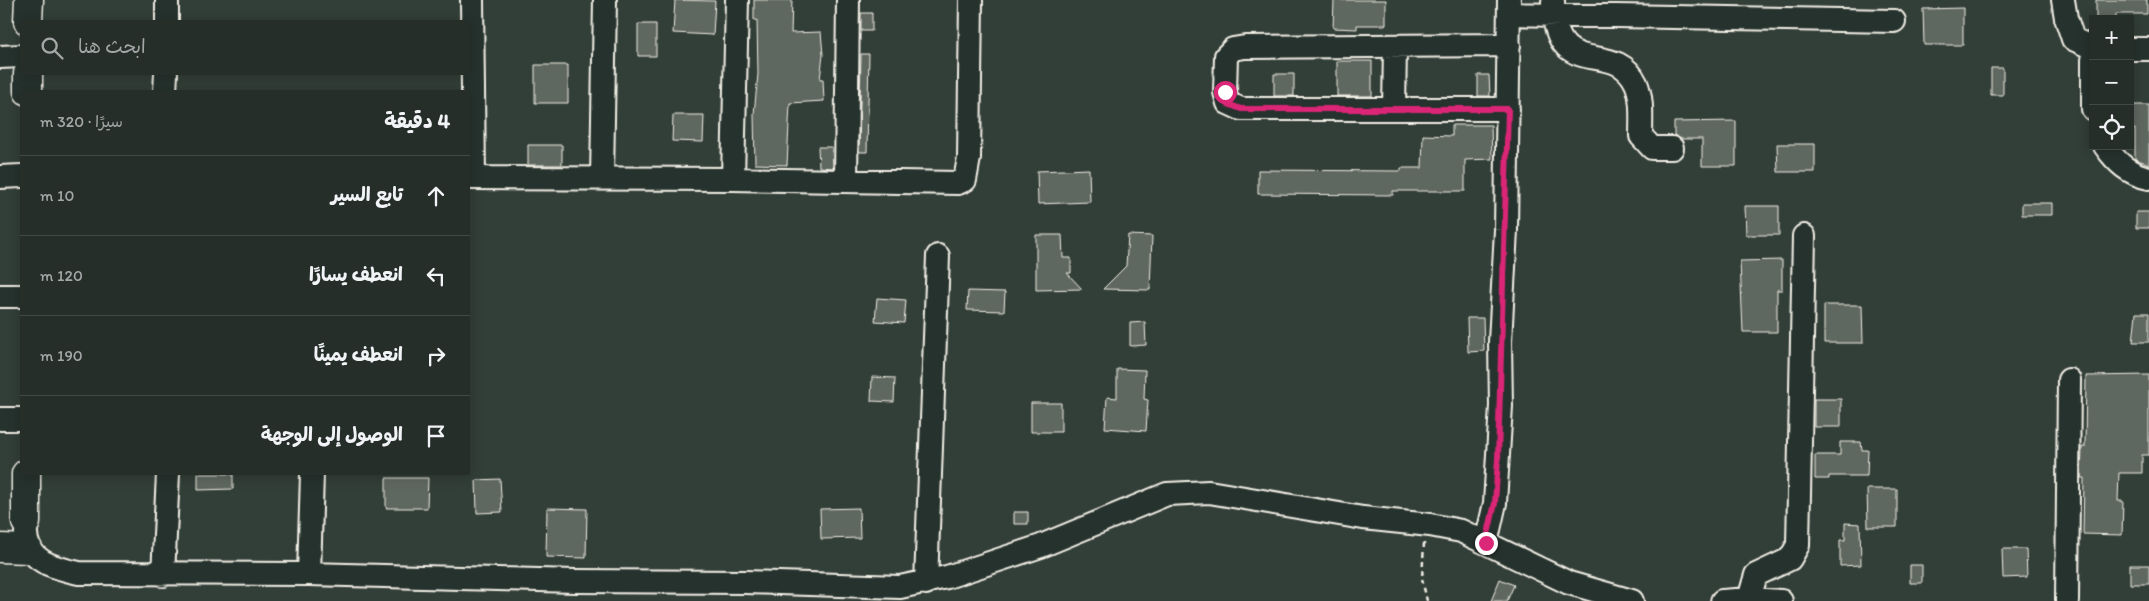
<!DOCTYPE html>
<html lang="ar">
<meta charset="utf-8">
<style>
body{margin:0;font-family:Itim,"Playpen Sans Arabic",sans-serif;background:#2e3632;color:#f1f3f6;direction:rtl}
.controls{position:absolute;right:15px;top:15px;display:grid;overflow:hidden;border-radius:0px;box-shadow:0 2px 12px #0003}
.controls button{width:45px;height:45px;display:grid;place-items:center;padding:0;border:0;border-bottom:1px solid #424a47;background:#262e2a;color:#f1f3f6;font:25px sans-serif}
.stop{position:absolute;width:15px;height:15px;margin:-11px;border:4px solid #db2777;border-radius:50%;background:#fff}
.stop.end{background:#db2777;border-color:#fff;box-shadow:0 1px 5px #0008}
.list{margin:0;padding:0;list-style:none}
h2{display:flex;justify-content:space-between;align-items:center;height:65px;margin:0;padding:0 20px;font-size:21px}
h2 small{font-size:16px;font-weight:400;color:#a4a8a8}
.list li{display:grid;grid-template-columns:32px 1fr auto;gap:15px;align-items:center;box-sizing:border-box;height:80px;padding:0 20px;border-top:1px solid #424a47}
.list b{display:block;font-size:19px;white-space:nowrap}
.list em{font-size:16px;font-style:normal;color:#a4a8a8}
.icon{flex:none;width:28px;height:28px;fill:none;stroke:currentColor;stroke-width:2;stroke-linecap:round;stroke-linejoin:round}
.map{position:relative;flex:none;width:2149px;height:601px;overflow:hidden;direction:ltr}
.search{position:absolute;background:#262e2a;box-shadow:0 2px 12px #0003;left:20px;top:20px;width:450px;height:55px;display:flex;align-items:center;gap:12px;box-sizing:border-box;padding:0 18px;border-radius:0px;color:#a4a8a8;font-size:19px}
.panel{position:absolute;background:#262e2a;box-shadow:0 2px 12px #0003;left:20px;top:90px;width:450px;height:385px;border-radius:0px;direction:rtl}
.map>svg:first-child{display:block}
.building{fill:#5f6861;stroke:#f4f1e8}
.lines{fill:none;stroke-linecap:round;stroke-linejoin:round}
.minor-casing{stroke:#f4f1e8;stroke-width:26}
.major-casing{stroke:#f4f1e8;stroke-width:31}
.path{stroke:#f4f1e8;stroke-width:2.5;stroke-dasharray:5 4;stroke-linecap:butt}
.minor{stroke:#26332d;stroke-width:22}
.major{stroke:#26332d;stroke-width:28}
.route{stroke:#db2777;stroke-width:6}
</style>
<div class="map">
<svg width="2149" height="601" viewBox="0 0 2149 601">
<rect width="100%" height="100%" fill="#323e38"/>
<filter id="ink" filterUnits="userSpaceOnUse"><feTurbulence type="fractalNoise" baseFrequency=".02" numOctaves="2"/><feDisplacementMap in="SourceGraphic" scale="10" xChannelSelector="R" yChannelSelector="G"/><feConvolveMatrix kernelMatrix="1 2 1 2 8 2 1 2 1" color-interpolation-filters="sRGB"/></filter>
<g filter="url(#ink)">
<!-- building -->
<path class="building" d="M675,0l40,1 -2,34 -40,-2z
M754,0h38l-1,33 30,-1 2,23 -3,24h3l1,22 -34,2 -3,62 -32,-1 -1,-50 4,-40 -1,-54h-3z
M1334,0h52v25h-29v4l-24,-1z
M2096,0h51v14h-31v5h-20z
M1963,8v37h-39l-1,-36z
M861,13h11v18h-11z
M638,24h18v32h-18z
M861,54h8l-2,98h-8z
M1337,61h35v35h-35z
M535,65h33v38h-33z
M1991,68h12v27h-12z
M1274,74h20v22h-20z
M1478,75h11l1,21h-12z
M2130,105h19v59l-14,-5v-30h-5z
M673,115h31l-1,27 -31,-1z
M1736,121v45h-34v-27h-21l-7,-4v-13z
M1452,125h39l1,34 -27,1v31h-72v4l-135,-1v-24l143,1v-3h21l1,-33 29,1z
M1777,144h38v28h-37z
M528,145h34v20h-34z
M818,147h14l1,21 -14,-1z
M1089,169l1,33 -52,2 -1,-33z
M2022,203h30v12h-30z
M1745,206h34v29h-33z
M2136,212h13v16h-13z
M1036,235h26l1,23h8v15h-4l15,16 -46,1z
M1128,235l24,1 -2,54 -47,-1 23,-23z
M1782,260v30h-5v42h-34l-3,-71z
M968,291l37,1 -1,19 -37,-1z
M877,298l29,2 -2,23 -29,-2z
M1824,305h38l1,38h-39z
M2136,313h13v29h-16z
M1467,318h16l1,33 -16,1z
M1145,322l1,23 -16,1v-23z
M1117,369l28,1 -1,29 4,1 -2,31 -41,-3 2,-31 10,1z
M2149,375v80h-7v18h-23l-1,28h5l-1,34 -39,-1 1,-56h-3l1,-31h3l1,-71z
M872,377l23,1 -1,24 -23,-1z
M1814,399h27v28h-27z
M1031,403h30v29h-30z
M1840,442h21l1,8h6l-1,26h-38v3h-14v-24h25z
M198,474h35v15l-35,1z
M386,478h42l-1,30h-41z
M500,479l2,33 -25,1 -1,-33z
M1867,489h30v38h-29z
M547,508l40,1 -1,49 -40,-1z
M859,508l1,30 -39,1 -1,-30z
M1014,512h14v12h-14z
M1845,523l15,1 1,41 -21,1v-26h5z
M2002,549h24l1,28 -24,1z
M1910,565h12v18h-12z
M2130,565h19v19h-19z
M1500,579l14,6 -7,16h-16z"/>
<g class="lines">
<!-- minor casing -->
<g class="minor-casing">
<path id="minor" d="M472,0l2,178
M2063,0l3,18 7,21 20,9
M1553,1c1,85 61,35 83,82 7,16 5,36 5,53l11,12h20
M1509,14l385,7
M167,21v-21
M2130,49h19
M0,57l21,-1
M2093,60v49
M165,91l1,-17
M1394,109l1,-62
M1508,109h-267l-13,-6 -3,-11 1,-36 7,-7 12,-2 264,-2
M2105,146c12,17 24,28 44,32
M0,177l21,-1
M469,178l264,1 225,4 7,-3 4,-22 2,-158
M602,178l3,-178
M733,179l4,-179
M846,181l2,-181
M0,296h21
M0,419h21
M26,533c0,29 30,35 53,40l230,1 266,7 170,1 155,5 47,-10 94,-31 126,-52 42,-2 154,26 67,7 31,6 108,52 63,18
M1486,543l9,-40 6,-97 -1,-64 6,-112 3,-230
M309,574l3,-100
M163,575l5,-101
M926,583l12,-327
M1749,599l7,-24 34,-16 8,-14 6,-309
M1722,601l27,-2 32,2
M2067,601l2,-221"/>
</g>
<!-- major casing -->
<g class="major-casing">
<path id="major" d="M28,21l1,-21
M28,74v17
M26,474v48
M0,548l28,1"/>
</g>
<!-- path -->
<path class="path" d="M1424,543l-2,36 5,22"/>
<!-- minor -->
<use href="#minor" class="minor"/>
<!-- major -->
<use href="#major" class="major"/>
</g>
</g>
<g class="lines" filter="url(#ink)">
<!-- route -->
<path class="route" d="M1225,92l3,12 13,5h267l-10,350 -3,44 -9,40"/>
</g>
</svg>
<div class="controls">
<button>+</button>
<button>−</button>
<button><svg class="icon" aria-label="locate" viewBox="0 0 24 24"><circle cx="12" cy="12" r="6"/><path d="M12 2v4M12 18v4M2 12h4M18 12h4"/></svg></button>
</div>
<div class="stop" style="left:1225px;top:92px"></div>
<div class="stop end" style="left:1486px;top:543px"></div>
<div class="search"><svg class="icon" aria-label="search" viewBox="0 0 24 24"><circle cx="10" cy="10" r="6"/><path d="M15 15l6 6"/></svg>ابحث هنا</div>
<section class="panel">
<h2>4 دقيقة<small>سيرًا · 320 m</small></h2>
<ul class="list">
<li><svg class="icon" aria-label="ahead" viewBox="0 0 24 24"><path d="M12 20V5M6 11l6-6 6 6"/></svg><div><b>تابع السير</b></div><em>10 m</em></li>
<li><svg class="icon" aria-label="left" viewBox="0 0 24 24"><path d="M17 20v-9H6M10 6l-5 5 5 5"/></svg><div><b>انعطف يسارًا</b></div><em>120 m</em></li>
<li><svg class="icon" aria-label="right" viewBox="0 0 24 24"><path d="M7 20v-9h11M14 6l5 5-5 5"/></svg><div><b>انعطف يمينًا</b></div><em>190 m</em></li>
<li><svg class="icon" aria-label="arrive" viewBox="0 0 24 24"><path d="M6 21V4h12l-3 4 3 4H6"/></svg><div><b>الوصول إلى الوجهة</b></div></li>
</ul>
</section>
</div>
